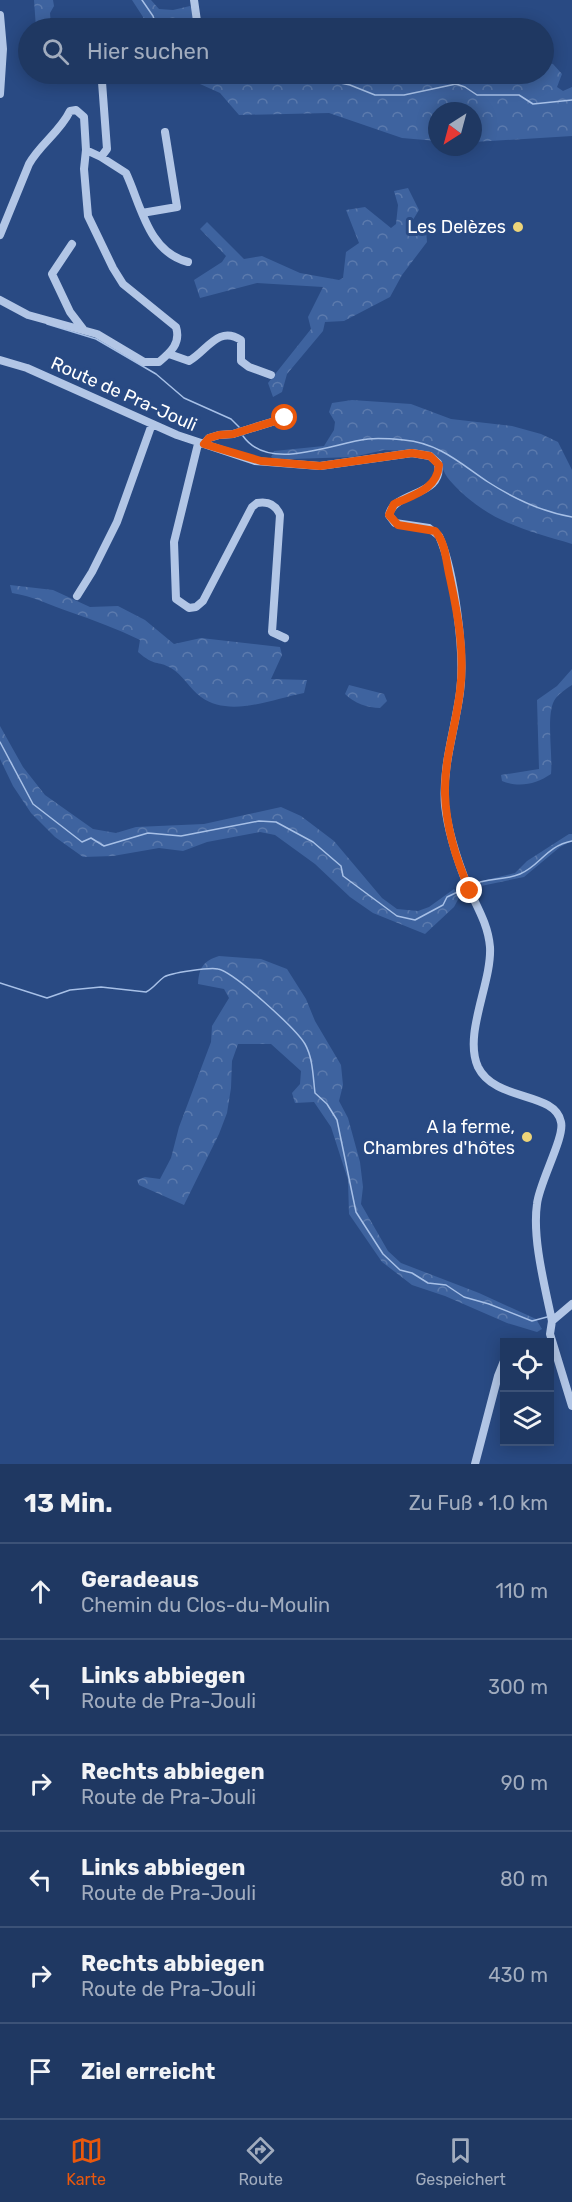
<!DOCTYPE html>
<html lang="de">
<meta charset="utf-8">
<style>
body{margin:0;font-family:Rubik,sans-serif;background:#273f68;color:#f1f3f6}
.controls{position:absolute;right:18px;bottom:18px;display:grid;overflow:hidden;border-radius:0px;box-shadow:0 3px 15px #0003}
.controls button{width:54px;height:54px;display:grid;place-items:center;padding:0;border:0;border-bottom:2px solid #3c5277;background:#1f3862;color:#f1f3f6;font:30px sans-serif}
.compass{position:absolute;left:428px;top:102px;width:54px;height:54px;border-radius:50%;background:#1f3862;box-shadow:0 3px 15px #0003;rotate:216deg}
.stop{position:absolute;width:18px;height:18px;margin:-14px;border:4px solid #ea580c;border-radius:50%;background:#fff}
.stop.end{background:#ea580c;border-color:#fff;box-shadow:0 2px 6px #0008}
.list{margin:0;padding:0;list-style:none}
h2{display:flex;justify-content:space-between;align-items:center;height:78px;margin:0;padding:0 24px;font-size:26px}
h2 small{font-size:20px;font-weight:400;color:#a1acbe}
.list li{display:grid;grid-template-columns:39px 1fr auto;gap:18px;align-items:center;box-sizing:border-box;height:96px;padding:0 24px;border-top:2px solid #3c5277}
.list b{display:block;font-size:22px;white-space:nowrap}
.list p{margin:0;font-size:20px;white-space:nowrap;color:#a1acbe}
.list em{font-size:20px;font-style:normal;color:#a1acbe}
.icon{flex:none;width:33px;height:33px;fill:none;stroke:currentColor;stroke-width:2;stroke-linecap:round;stroke-linejoin:round}
.map{position:relative;flex:none;width:572px;height:1464px;overflow:hidden}
.search{position:absolute;background:#1f3862;box-shadow:0 3px 15px #0003;left:18px;right:18px;top:18px;height:66px;display:flex;align-items:center;gap:15px;box-sizing:border-box;padding:0 21px;border-radius:33px;color:#a1acbe;font-size:22px}
.sheet{height:654px;background:#1f3862}
nav{display:flex;justify-content:space-around;align-items:center;box-sizing:border-box;height:84px;border-top:2px solid #3c5277;background:#1f3862;font-size:16px;color:#a1acbe}
nav a{display:grid;justify-items:center;gap:3px}
nav .on{color:#ea580c}
.map>svg:first-child{display:block}
.forest{fill:url(#forest-crowns)}
.lines{fill:none;stroke-linecap:round;stroke-linejoin:round}
.stream{stroke:#a7c0e7;stroke-width:1.5}
.minor{stroke:#b2c6e6;stroke-width:8}
.route{stroke:#ea580c;stroke-width:8}
.poi-dot{fill:#edd479;stroke:#294a83;stroke-width:2}
.labels{text-anchor:middle;stroke-width:6;stroke-linejoin:round;paint-order:stroke}
.poi-label{font-size:18px;fill:#fff;stroke:#294a83;text-anchor:end}
.street-label{font-size:18px;fill:#fff;stroke:#294a83}
</style>
<div class="map">
<svg width="572" height="1464" viewBox="0 0 572 1464">
<defs>
<pattern id="forest-crowns" width="20" height="18" patternUnits="userSpaceOnUse" patternTransform="scale(1.5)"><rect width="20" height="18" fill="#3e639f"/><path d="M2 6a3 3 0 1 1 6 0M12 15a3 3 0 1 1 6 0" fill="none" stroke="#5b7aad"/></pattern>
</defs>
<rect width="100%" height="100%" fill="#294a83"/>
<!-- forest -->
<path class="forest" d="M34,0h19l1,6 -4,7 1,15h-15z
M132,0h19l8,9 14,1 17,-4 14,22h-61v-11z
M544,62l9,2 9,10 -5,13 6,4 9,-4v49l-99,6v-31h-36v30l-35,-3 -73,-25 -90,2 -19,-22 -20,-9 -10,-10h354z
M408,188l11,22 -11,18 18,2 1,12 -25,33 -12,22 -46,24 -19,1 -2,9 -36,43 -5,18 -9,5 -5,-14 43,-54 -3,-12 15,-30 -66,-4 -57,15 -6,-18 28,-18 4,-6 -26,-27 7,-7 37,37 18,-3 38,17 39,7 4,-2 3,-26 13,-9 -13,-33 19,-3 26,21 5,-4 2,-19 -4,-14z
M352,400l59,4 40,15 61,7 29,8 17,8 14,28v74c-43,-13 -79,-21 -112,-53 -10,-10 -17,-16 -19,-30l-16,-9 -41,-2 -31,7 -61,2 -11,4 -10,-6 3,-6 50,-5 10,-16 1,-8 -6,-10 3,-9z
M10,585l43,5 37,17 28,-1 27,14 29,24 27,-6 79,9 2,8 -11,24 36,1 -3,13c-32,6 -74,25 -103,4 -11,-8 -19,-23 -30,-29 -14,-8 -16,-1 -33,-16l2,-12c-23,-11 -46,-20 -70,-28 -21,-7 -37,-16 -58,-19z
M572,669v16c-6,4 -15,10 -18,16 -8,15 -1,54 -3,73 -15,10 -31,14 -49,7l-1,-6 38,-6 -2,-69 20,-14z
M349,685l35,9 3,7 -7,7c-12,0 -26,-5 -35,-14z
M0,726l23,41 22,28 48,34 23,4 20,-6 68,-3 77,-17 20,9 33,25 48,57 15,11 21,2 11,-4 25,-18 6,7 -6,11 -29,27 -52,-21 -23,-16 -35,-33 -40,-29 -15,-3 -53,10 -24,9 -24,-3 -46,8 -30,1 -28,-20 -24,-24 -18,-27 -13,-27z
M569,834h3v7l-12,6 -36,30 -43,9 1,-5 33,-8 12,-12z
M219,956l42,3 26,10 19,30 9,22 26,44 2,20 -4,16 9,17 12,44 3,25 -2,17 27,47 13,12 78,30 57,26 6,10 -5,3 -30,-9 -62,-27 -33,-11 -30,-23 -33,-48 -1,-34 -17,-53 -17,-25 -19,1 -3,-10 8,-9 1,-13 -30,-27h-33l-6,17 -1,27 -4,25 -8,21 -35,71 -45,-20 -2,-5 8,-3 15,2 11,-21 8,-31 32,-85 1,-16 17,-28 -5,-9 -26,-5c1,-16 5,-23 21,-28z"/>
<g class="lines">
<!-- stream -->
<path class="stream" d="M142,0l11,16 4,12
M213,74l22,7 16,-7
M258,74h14
M297,74l53,11 25,10h29l52,-11 9,3 12,8h42l14,9 39,-4
M47,324l49,15 60,35 28,24 47,21 8,8
M243,436c26,37 89,7 125,3 11,-1 25,0 36,1 35,3 57,24 84,42 25,16 55,30 84,35
M0,742l33,62 49,38 9,-4 13,8 44,-13 33,3 78,-15 17,1 37,20 28,24 2,10 54,40 18,4 28,-15 4,-8 17,-8
M470,886c16,-9 34,-5 50,-12 20,-8 26,-28 52,-33
M0,983l47,15 23,-8 31,-3 45,5c8,-4 11,-10 18,-15 6,-4 46,-10 54,-8 16,3 78,60 87,75 8,14 8,33 10,49l12,11 10,16 19,92 27,42 17,16 12,3 16,10 18,2 18,12 25,7 43,17 15,-4"/>
<!-- minor -->
<path class="minor" d="M194,0l4,28
M0,15l3,34 -3,45
M182,74h10
M101,157l25,16c15,32 22,79 62,89
M142,213l35,-6 -12,-75
M0,235l29,-71c11,-20 31,-32 41,-53l6,-1 8,7 2,33 15,7 6,-8 -5,-67 3,-8
M72,244l-20,30 18,38 13,17
M0,300l28,15 69,19 47,28h15c12,-10 22,-19 17,-35l-53,-43 -10,-16 -25,-52 -4,-47 2,-19
M169,354l20,7c18,-10 29,-36 52,-21v21l8,6 22,8
M0,360l27,8 150,67 78,26 65,5 92,-13 18,3 8,7c7,34 -44,27 -49,52l6,8 34,5 10,8c16,36 26,118 21,156 -5,38 -18,74 -15,113 3,27 13,57 23,82 9,20 20,37 22,60 2,36 -27,87 -12,120 17,35 77,24 83,55 4,15 -22,61 -24,82 -5,34 8,83 15,117l-2,13 22,72
M198,444l-24,98 2,57 13,9 7,-1 7,-6 49,-94 5,-4c11,-2 19,2 23,12l-8,117 13,6
M204,444l5,-6 10,-3 14,-1 52,-16
M77,596l15,-24 25,-50 35,-98
M552,1321l20,-17
M475,1464l23,-88 6,-15"/>
</g>
<g class="lines">
<!-- route -->
<path class="route" d="M285,418l-52,16 -14,1 -10,3 -5,6 57,17 59,5 92,-13 18,3 9,9c-2,25 -26,30 -45,39l-5,11 9,10 37,6c11,12 11,31 15,47 8,37 15,75 10,113 -4,35 -16,68 -15,103 1,33 12,68 25,97"/>
</g>
<!-- markers -->
<g class="poi-dot">
<circle cx="518" cy="227" r="6"/>
<circle cx="527" cy="1137" r="6"/>
</g>
<g class="labels">
<!-- poi labels -->
<g class="poi-label">
<text x="506" y="233">Les Delèzes</text>
<text x="515" y="1133">A la ferme,<tspan x="515" dy="21">Chambres d'hôtes</tspan></text>
</g>
<!-- street labels -->
<g class="street-label">
<text transform="translate(124 394) rotate(24)" y="6">Route de Pra-Jouli</text>
</g>
</g>
</svg>
<div class="controls">
<button><svg class="icon" aria-label="locate" viewBox="0 0 24 24"><circle cx="12" cy="12" r="6"/><path d="M12 2v4M12 18v4M2 12h4M18 12h4"/></svg></button>
<button><svg class="icon" aria-label="layers" viewBox="0 0 24 24"><path d="M12 4l9 5-9 5-9-5zM3 14l9 5 9-5"/></svg></button>
</div>
<svg class="compass" viewBox="-18 -18 36 36"><path d="M0-13l5 13h-10z" fill="#e53935"/><path d="M0 13l5-13h-10z" fill="#a1acbe"/></svg>
<div class="stop" style="left:285px;top:418px"></div>
<div class="stop end" style="left:470px;top:891px"></div>
<div class="search"><svg class="icon" aria-label="search" viewBox="0 0 24 24"><circle cx="10" cy="10" r="6"/><path d="M15 15l6 6"/></svg>Hier suchen</div>
</div>
<section class="sheet">
<h2>13 Min.<small>Zu Fuß · 1.0 km</small></h2>
<ul class="list">
<li><svg class="icon" aria-label="ahead" viewBox="0 0 24 24"><path d="M12 20V5M6 11l6-6 6 6"/></svg><div><b>Geradeaus</b><p>Chemin du Clos-du-Moulin</p></div><em>110 m</em></li>
<li><svg class="icon" aria-label="left" viewBox="0 0 24 24"><path d="M17 20v-9H6M10 6l-5 5 5 5"/></svg><div><b>Links abbiegen</b><p>Route de Pra-Jouli</p></div><em>300 m</em></li>
<li><svg class="icon" aria-label="right" viewBox="0 0 24 24"><path d="M7 20v-9h11M14 6l5 5-5 5"/></svg><div><b>Rechts abbiegen</b><p>Route de Pra-Jouli</p></div><em>90 m</em></li>
<li><svg class="icon" aria-label="left" viewBox="0 0 24 24"><path d="M17 20v-9H6M10 6l-5 5 5 5"/></svg><div><b>Links abbiegen</b><p>Route de Pra-Jouli</p></div><em>80 m</em></li>
<li><svg class="icon" aria-label="right" viewBox="0 0 24 24"><path d="M7 20v-9h11M14 6l5 5-5 5"/></svg><div><b>Rechts abbiegen</b><p>Route de Pra-Jouli</p></div><em>430 m</em></li>
<li><svg class="icon" aria-label="arrive" viewBox="0 0 24 24"><path d="M6 21V4h12l-3 4 3 4H6"/></svg><div><b>Ziel erreicht</b></div></li>
</ul>
</section>
<nav>
<a class="on"><svg class="icon" aria-label="map" viewBox="0 0 24 24"><path d="M3 6l6-2 6 2 6-2v14l-6 2-6-2-6 2zM9 4v14M15 6v14"/></svg>Karte</a>
<a><svg class="icon" aria-label="directions" viewBox="0 0 24 24"><path d="M12 3l9 9-9 9-9-9zM9 14v-3h6M13 9l2 2-2 2"/></svg>Route</a>
<a><svg class="icon" aria-label="saved" viewBox="0 0 24 24"><path d="M7 4h10v16l-5-4-5 4z"/></svg>Gespeichert</a>
</nav>
